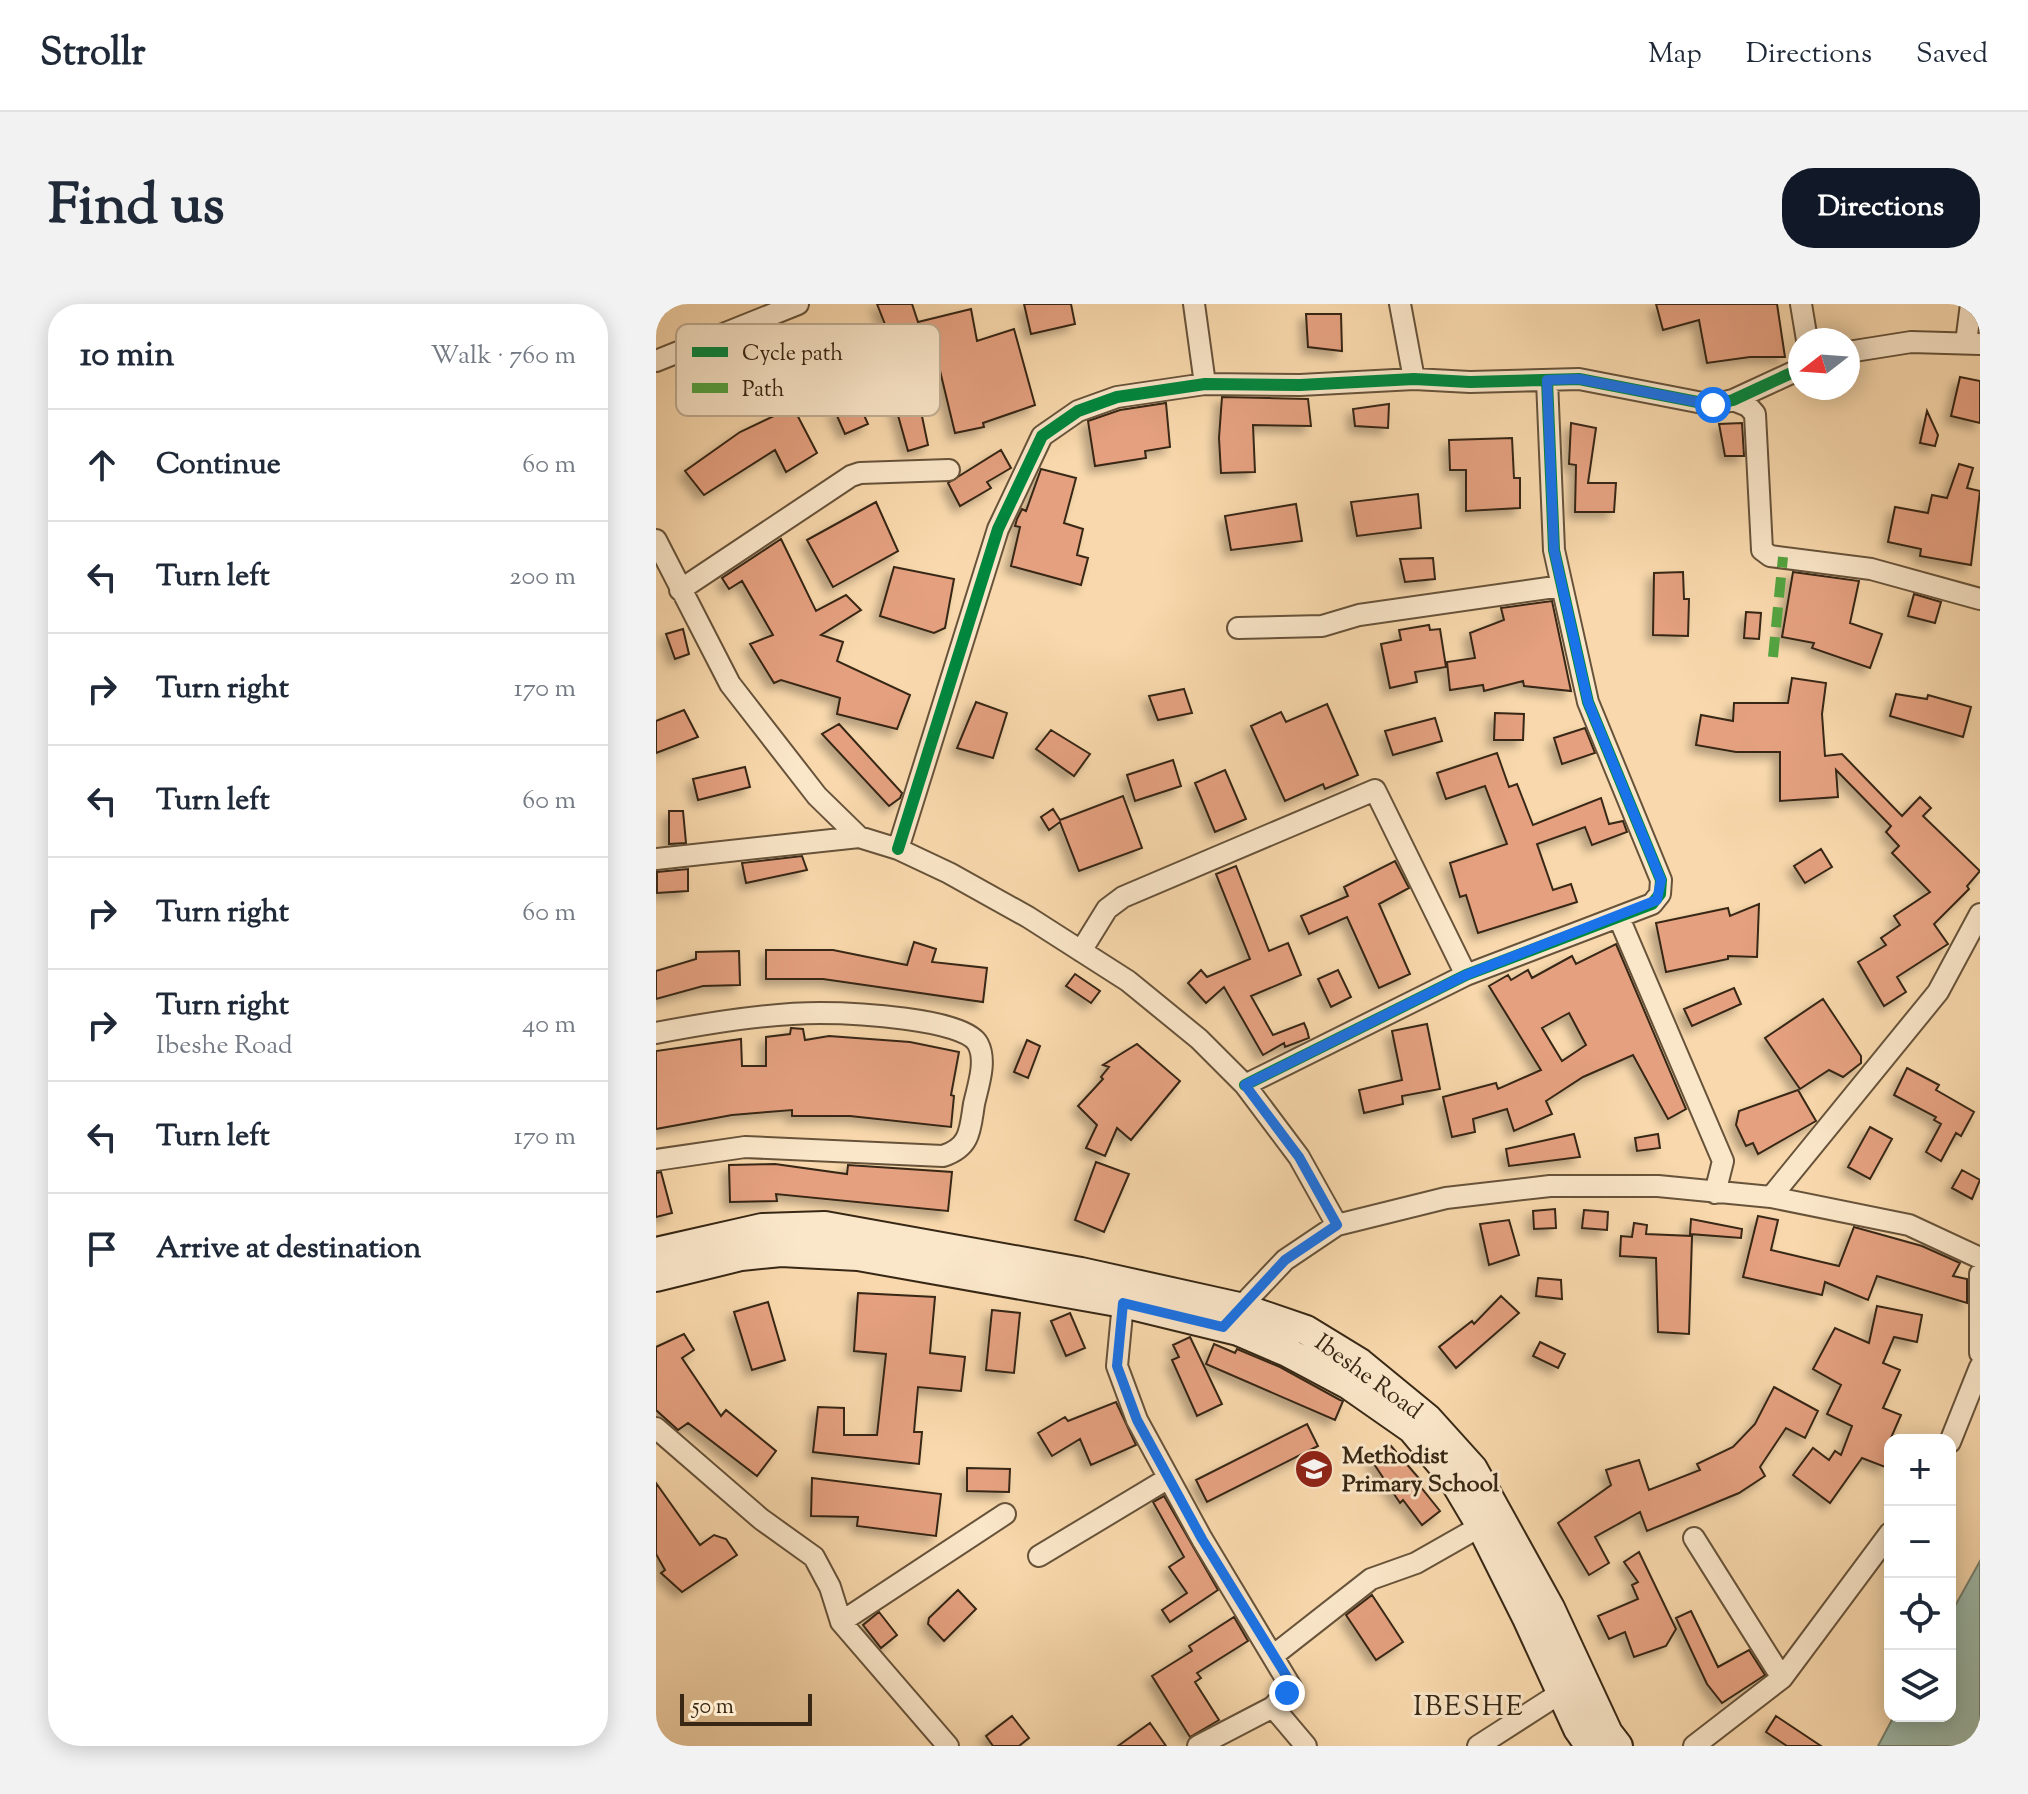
<!DOCTYPE html>
<meta charset="utf-8">
<style>
body{margin:0;font-family:"Sorts Mill Goudy",serif;background:#f2f2f3;color:#1f2937}
.controls{position:absolute;right:24px;bottom:24px;display:grid;overflow:hidden;border-radius:16px;box-shadow:0 4px 20px #0003}
.controls button{width:72px;height:72px;display:grid;place-items:center;padding:0;border:0;border-bottom:2px solid #e0e1e3;background:#fff;color:#1f2937;font:40px sans-serif}
.compass{position:absolute;left:1132px;top:24px;width:72px;height:72px;border-radius:50%;background:#fff;box-shadow:0 4px 20px #0003;rotate:253deg}
.scale{position:absolute;left:24px;bottom:20px;width:132px;box-sizing:border-box;padding-left:8px;border:4px solid #372714;border-top:0;font-size:22px;line-height:28px;white-space:nowrap;color:#372714;-webkit-text-stroke:6px #fae6c9;paint-order:stroke}
.stop{position:absolute;width:24px;height:24px;margin:-18px;border:6px solid #1a73e8;border-radius:50%;background:#fff}
.stop.end{background:#1a73e8;border-color:#fff;box-shadow:0 2px 8px #0008}
.list{margin:0;padding:0;list-style:none}
h2{display:flex;justify-content:space-between;align-items:center;height:104px;margin:0;padding:0 32px;font-size:34px}
h2 small{font-size:26px;font-weight:400;color:#747a83}
.list li{display:grid;grid-template-columns:52px 1fr auto;gap:24px;align-items:center;box-sizing:border-box;height:112px;padding:0 32px;border-top:2px solid #e0e1e3}
.list b{display:block;font-size:30px;white-space:nowrap}
.list p{margin:0;font-size:26px;white-space:nowrap;color:#747a83}
.list em{font-size:26px;font-style:normal;color:#747a83}
.icon{flex:none;width:44px;height:44px;fill:none;stroke:currentColor;stroke-width:2;stroke-linecap:round;stroke-linejoin:round}
.map{position:relative;flex:none;width:1324px;height:1442px;overflow:hidden;border-radius:32px}
header{display:flex;align-items:center;gap:48px;box-sizing:border-box;height:112px;padding:0 40px;background:#fff;border-bottom:2px solid #e0e1e3}
header strong{font-size:38px}
nav{display:flex;gap:44px;margin-inline-start:auto;font-size:28px}
.intro{display:flex;align-items:center;justify-content:space-between;box-sizing:border-box;height:192px;padding:0 48px}
h1{margin:0;font-size:56px}
.button{padding:20px 36px;border-radius:32px;background:#111827;color:#fff;font-size:28px;font-weight:700}
main{display:flex;gap:48px;padding:0 48px}
aside{flex:1;background:#fff;border-radius:32px;box-shadow:0 4px 20px #0003}
.map>svg:first-child{display:block}
.water{fill:#9dbaa9;stroke:#747f6d;stroke-width:2}
.building{fill:#e4a07f;stroke:#372714;stroke-width:2;fill-rule:evenodd;filter:url(#shadow)}
.lines{fill:none;stroke-linecap:round;stroke-linejoin:round}
.minor-casing{stroke:#67533a;stroke-width:24}
.secondary-casing{stroke:#372714;stroke-width:32}
.minor{stroke:#fae6c9;stroke-width:20}
.secondary{stroke:#fae6c9;stroke-width:28}
.quiet{stroke:#53a33f;stroke-width:10;stroke-dasharray:20 10;stroke-linecap:butt}
.cycleway-casing{stroke:#fae6c9;stroke-width:17}
.cycleway{stroke:#00873e;stroke-width:12}
.route{stroke:#1a73e8;stroke-width:10}
.labels{text-anchor:middle;stroke-width:6;stroke-linejoin:round;paint-order:stroke}
.street-label{font-size:24px;fill:#372714;stroke:#fae6c9}
.poi-label{font-size:24px;font-weight:bold;fill:#372714;stroke:#fae6c9;text-anchor:start}
.quarter-label{font-size:28px;letter-spacing:2px;fill:#372714;stroke:#fae6c9}
.key{fill:#fae6c9;stroke:#c0ad93;stroke-width:2}
.key-label{font-size:22px;fill:#372714}
</style>
<header>
<strong>Strollr</strong>
<nav><a>Map</a><a>Directions</a><a>Saved</a></nav>
</header>
<div class="intro"><h1>Find us</h1><a class="button">Directions</a></div>
<main>
<aside>
<h2>10 min<small>Walk · 760 m</small></h2>
<ul class="list">
<li><svg class="icon" aria-label="ahead" viewBox="0 0 24 24"><path d="M12 20V5M6 11l6-6 6 6"/></svg><div><b>Continue</b></div><em>60 m</em></li>
<li><svg class="icon" aria-label="left" viewBox="0 0 24 24"><path d="M17 20v-9H6M10 6l-5 5 5 5"/></svg><div><b>Turn left</b></div><em>200 m</em></li>
<li><svg class="icon" aria-label="right" viewBox="0 0 24 24"><path d="M7 20v-9h11M14 6l5 5-5 5"/></svg><div><b>Turn right</b></div><em>170 m</em></li>
<li><svg class="icon" aria-label="left" viewBox="0 0 24 24"><path d="M17 20v-9H6M10 6l-5 5 5 5"/></svg><div><b>Turn left</b></div><em>60 m</em></li>
<li><svg class="icon" aria-label="right" viewBox="0 0 24 24"><path d="M7 20v-9h11M14 6l5 5-5 5"/></svg><div><b>Turn right</b></div><em>60 m</em></li>
<li><svg class="icon" aria-label="right" viewBox="0 0 24 24"><path d="M7 20v-9h11M14 6l5 5-5 5"/></svg><div><b>Turn right</b><p>Ibeshe Road</p></div><em>40 m</em></li>
<li><svg class="icon" aria-label="left" viewBox="0 0 24 24"><path d="M17 20v-9H6M10 6l-5 5 5 5"/></svg><div><b>Turn left</b></div><em>170 m</em></li>
<li><svg class="icon" aria-label="arrive" viewBox="0 0 24 24"><path d="M6 21V4h12l-3 4 3 4H6"/></svg><div><b>Arrive at destination</b></div></li>
</ul>
</aside>
<div class="map">
<svg width="1324" height="1442" viewBox="0 0 1324 1442">
<defs>
<filter id="shadow"><feDropShadow dx="-6" dy="6" stdDeviation="4" flood-color="#0004"/></filter>
</defs>
<rect width="100%" height="100%" fill="#f8d8ac"/>
<filter id="stains"><feTurbulence type="fractalNoise" baseFrequency=".0025" numOctaves="4"/><feColorMatrix values="0 0 0 0 .2 0 0 0 0 .09 0 0 0 0 .02 0 0 0 .5 -.17"/></filter>
<radialGradient id="worn" r=".72"><stop offset=".6" stop-color="#630" stop-opacity="0"/><stop offset="1" stop-color="#630" stop-opacity=".3"/></radialGradient>
<!-- water -->
<path class="water" d="M1324,1257v185h-102l16,-30h56v-101z"/>
<!-- building -->
<path class="building" d="M221,0h35l6,18 53,-13 6,32 37,-12 21,76 -52,18 1,4 -29,6 -20,-83 -46,16v8l-40,10 -4,-31 47,-11z
M368,0h47l4,20 -44,10z
M1000,0h121l8,53h-35l-43,6 -8,-43 -36,10z
M650,10h35l1,37 -34,-4z
M1304,73l20,4v42l-29,-7z
M262,93l10,48 -20,6 -14,-50z
M566,93l86,2 3,27 -58,-1 2,47 -34,1 -2,-35z
M510,99l4,44 -25,4 1,7 -51,8 -7,-45 32,-11z
M733,100l-1,24 -33,-2 -2,-17z
M204,102l8,18 -23,10 -11,-25z
M137,103l24,46 -31,19 -11,-22 -71,45 -19,-24 55,-39z
M1271,107l11,24 -3,11 -15,-3z
M915,119l25,5 -8,55h28l-2,29h-39l1,-47 -7,-1z
M1086,119l2,33h-19l-6,-32z
M856,134l2,40h6v30l-54,3v-41h-16l-1,-30z
M345,146l10,18 -24,14 4,6 -31,18 -12,-23z
M1303,160l14,4 -6,20 13,3 -9,74 -51,-9 1,-7 -33,-7 7,-35 33,6 4,-18 15,3z
M385,165l35,9 -12,45 19,6 -6,26 11,3 -7,27 -70,-19 9,-39 -5,-1 2,-7 5,-10 4,2z
M762,190l3,34 -64,8 -6,-34z
M220,198l22,49 -65,36 -26,-47z
M640,200l6,37 -71,9 -6,-34z
M125,235l35,72 30,-16 15,15 -40,25 22,7 -6,19 73,34 -13,34 -60,-15 3,-16 -59,-18 -7,3 -24,-39 23,-9 -31,-54 -13,8 -7,-11z
M777,254l2,21 -30,3 -5,-23z
M238,263l60,12 -9,49 -11,5 -54,-17z
M1027,268l1,27h5l-1,37 -35,-1 1,-62z
M1137,268l66,9 -9,42 32,11 -12,34 -58,-20 2,-5 -32,-6z
M1258,290l27,8 -6,21 -27,-7z
M896,297l19,90 -47,-5 -1,-5 -39,10 -1,-6 -33,5 -3,-28 28,-4 -5,-25 34,-13 -3,-12z
M1090,308l15,1 -2,26 -15,-1z
M773,321l1,5 10,-1 6,38 -31,5 2,10 -27,6 -9,-44 20,-4 -2,-10z
M27,325l6,25 -14,5 -9,-25z
M1136,374l34,5 -4,31 3,42 17,-2 60,62 18,-19 11,11 -8,8 57,55 -13,15 2,3 -35,35 14,20 -51,33 9,15 -22,14 -26,-44 28,-17 -5,-7 19,-13 -6,-9 36,-24 -38,-39 7,-7 -13,-14 5,-6 -55,-56 2,27 -58,4v-49h-44l-40,-7 5,-30 32,6 1,-18h54z
M528,385l8,24 -34,7 -9,-24z
M1240,390l31,5 1,-4 43,12 -8,30 -73,-21z
M320,398l31,11 -14,45 -36,-10z
M671,400l31,71 -33,14 -2,-5 -38,17 -34,-75 30,-14 5,10z
M28,406l14,27 -42,16v-32z
M839,409l29,1 -1,26h-29z
M779,414l7,23 -49,14 -8,-24z
M183,420l63,69 -2,5 -11,8 -67,-72z
M929,424l10,25 -33,11 -8,-26z
M395,426l39,24 -16,22 -38,-27z
M841,449l12,34 8,-3 16,41 68,-27 8,26 14,-3 4,11 -35,13 -7,-18 -48,17 16,46 18,-6 6,18 -99,31 -12,-38 -6,2 -10,-34 57,-19 -22,-58 -39,13 -9,-26z
M517,456l8,26 -46,15 -8,-26z
M89,463l5,20 -52,13 -5,-21z
M569,466l21,49 -31,13 -20,-49z
M467,492l19,52 -63,23 -19,-49 -11,8 -8,-13 12,-8 7,11z
M13,507h14l3,32 -17,1z
M1165,545l11,18 -27,16 -11,-17z
M146,552l5,14 -61,13 -4,-20z
M739,557l14,27 -30,16 31,70 -31,14 -32,-71 -38,17 -8,-18 47,-20 -4,-9z
M580,562l33,85 19,-8 13,32 -50,21 22,39 31,-12 3,7 2,8 -24,9 -1,-4 -21,12 -39,-68 -18,16 -18,-20 13,-13 6,7 43,-18 -34,-85z
M32,565v22l-31,2v-21z
M1103,600l-2,53 -29,-1v3l-62,13 -10,-49 72,-15 2,8z
M258,638l22,7 -4,13 55,6 -4,34 -160,-23h-57v-29h67l74,15z
M960,640l70,165 -18,10 -35,-64 -50,22 -37,24 6,13 -38,17 -7,-22 -34,10 2,13 -23,5 -9,-40 53,-14 2,6 43,-19 -52,-84 19,-11 3,5 17,-10 4,8 40,-22 4,8zM913,709l17,32 -24,16 -20,-33z
M83,647l1,34 -37,1 -47,13v-28l40,-12v-7z
M682,666l13,27 -20,10 -13,-28z
M419,670l25,17 -9,12 -25,-17z
M1078,684l7,16 -49,22 -8,-17z
M1167,695l38,57v7l-18,14 -14,-7 -29,19 -35,-51z
M771,720l13,65 -38,7 1,8 -39,9 -5,-23 43,-10 -10,-49z
M135,724l12,1 2,11 24,-4 81,6 49,10 -8,43 3,1 -3,31 -101,-11h-58v-6l-60,5 -76,14v-78l85,-12 1,27h24v-29l24,-3z
M371,736l13,6 -12,32 -14,-6z
M481,740l43,37 -49,59 -14,-12 -12,28 -19,-8 11,-23 -19,-19 25,-27 -2,-2 8,-10 -6,-2z
M1251,764l32,17 -3,5 38,22 -13,24 -5,-3 -15,28 -15,-9 15,-28 -7,-4 2,-3 -42,-22z
M1142,786l18,31 -58,33 -5,-11 -7,3 -10,-21 3,-14z
M1214,823l22,12 -22,40 -22,-12z
M918,830l6,23 -71,9 -3,-17z
M1002,830l2,14 -23,3 -2,-13z
M440,858l33,12 -25,58 -29,-12z
M119,860l72,10 1,-9 104,7 -4,39 -172,-17 1,7 -47,1 -1,-37z
M1306,866l18,10 -8,19 -20,-11z
M5,868l11,41 -16,4v-44z
M899,905l1,19 -22,1 -1,-18z
M928,906l24,2 -1,18 -25,-2z
M1102,912l20,4 -7,30 68,16 15,-39 68,19 38,17 -7,13 14,3v24l-90,-27 -9,24 -43,-18 -3,13 -79,-18z
M1035,915l51,10 -1,9 -51,-4z
M853,916l10,35 -30,10 -9,-41z
M978,919l13,2 -1,9 46,2 -3,98 -31,-2 -2,-74 -36,-2 1,-20 11,1z
M882,974l23,2 1,19 -26,-3z
M202,989l77,4 -5,56 35,4 -4,34 -43,-4 -4,45h8l-3,32 -106,-12 5,-45 26,1v27h33l9,-81 -32,-3z
M845,992l18,17 -63,55 -17,-21 33,-26 2,3z
M112,998l17,58 -33,10 -18,-58z
M1221,1002l45,9 -5,27 -23,-5 -11,26 17,7 -17,38 18,7 -11,25 -5,27 -23,-9 -32,45 -37,-28 20,-27 16,12 6,-9 6,4 11,-29 -25,-12 14,-29 -28,-16 22,-41 34,15z
M336,1006l28,3 -6,60 -28,-3z
M414,1009l15,35 -19,8 -15,-35z
M28,1030l10,16 -12,8 39,58 5,-6 50,41 -19,25 -69,-53 -10,7 -22,-20v-63z
M534,1033l32,67 -25,12 -25,-56 7,-3 -6,-12z
M884,1038l25,12 -7,14 -25,-12z
M558,1040l21,9 2,-4 43,18 60,33 3,1 -8,19 -129,-56z
M1118,1083l44,24 -13,27 -19,-10 -26,39 5,9 -26,17 -92,38 -7,-19 -45,25 14,26 -20,12 -31,-52 53,-38 -5,-15 33,-10 10,30 51,-20 -3,-6 36,-17 22,-23z
M460,1098l20,43 -45,20 -11,-26 -28,17 -14,-23 27,-16 3,4z
M651,1120l11,22 -111,56 -11,-22z
M735,1142l32,37 -3,3 20,25 -18,14 -19,-25 -3,3 -28,-42z
M311,1164l43,1 -1,23 -42,-1z
M156,1174l129,16 -5,42 -79,-10 1,-9 -47,-1z
M0,1179l44,62 14,-10 12,4 11,16 -55,37 -21,-19 4,-3 -9,-16z
M508,1192l54,94 -48,32 -8,-12 25,-17 -18,-26 15,-10 -31,-55z
M983,1248l37,77 -10,17 -32,11 -9,-25 -16,7 -11,-23 40,-17 -6,-14 6,-3 -14,-20z
M302,1286l18,19 -32,32 -16,-17 1,-6z
M716,1291l31,47 -27,18 -30,-45z
M1035,1307l27,56 31,-17 16,25 -43,28 -15,-19 -31,-66z
M223,1308l18,23 -16,13 -18,-23z
M578,1313l14,24 -51,32 4,5 -6,4 24,38 -29,17 -38,-61 40,-25 -3,-5z
M356,1412l17,22 -10,8h-26l-7,-10z
M1120,1412l45,30h-34l-21,-14z
M494,1419l16,23h-48z"/>
<g class="lines">
<!-- minor casing -->
<g class="minor-casing">
<path id="minor" d="M538,0l11,80
M744,0l14,75
M1145,0l6,36
M1310,39l5,-39
M1192,48l63,-10 69,2
M0,57l142,-57
M1077,96l15,6 7,8 7,136 8,6 101,13 109,30
M0,236l74,144 87,112 42,41
M24,286l171,-114 9,-3 89,-3
M582,324l84,-2 37,-11 203,-29
M242,545l100,-320 44,-93 36,-25 39,-14 88,-13 95,1 114,-6 56,3 109,-3 134,26 20,-5 67,-31
M0,555l203,-22 39,12 51,24 79,44 100,64 71,58 46,46 54,72 38,68
M963,614l104,243 -8,32
M425,647l26,-42 16,-12 252,-107 91,185
M0,729c52,-10 111,-20 164,-20 30,0 145,5 158,31 9,17 0,42 -4,60 -4,25 -3,43 -31,52l-198,-9 -89,13
M589,781l221,-110 186,-71 8,-10 1,-14 -73,-178 -34,-152 -7,-170
M1115,893l167,-205 42,-78
M1324,970v79
M467,999l-6,63 20,54 65,119 89,148 -18,20 -75,39
M577,1011l52,-55 52,-35 109,-27 104,-12h108l113,11 138,28 71,33
M0,1124l105,91 53,38 16,30 11,35 107,124
M1294,1138l30,-75
M1038,1234l88,140
M383,1252l128,-77
M185,1318l164,-108
M618,1351l97,-76 45,-16 65,-37
M617,1403l33,39
M822,1442l84,-54
M1038,1442l88,-68 108,-145"/>
</g>
<!-- secondary casing -->
<g class="secondary-casing">
<path id="secondary" d="M0,948l106,-24 63,-2 256,46 158,35 67,23 54,33 67,55 46,51 77,139 58,125 10,13
M0,973l85,-21 40,-4 77,4 265,47 115,28 49,21 62,33 63,44 40,48 29,49 46,92 51,111 12,17"/>
</g>
<!-- minor -->
<use href="#minor" class="minor"/>
<!-- secondary -->
<use href="#secondary" class="secondary"/>
<!-- quiet -->
<path class="quiet" d="M1117,353l10,-100"/>
<!-- cycleway casing -->
<g class="cycleway-casing">
<path id="cycleway" d="M242,545l100,-320 44,-93 36,-25 39,-14 88,-13 95,1 114,-6 56,3 109,-3 134,26 20,-5 67,-31
M589,781l221,-110 186,-71 8,-10 1,-14 -73,-178 -34,-152 -7,-170"/>
</g>
<!-- cycleway -->
<use href="#cycleway" class="cycleway"/>
</g>
<g class="lines">
<!-- route -->
<path class="route" d="M631,1389l4,-6 -4,-10 -85,-138 -65,-119 -20,-54 6,-63 100,24 62,-67 52,-35 -38,-68 -54,-72 221,-110 191,-75 4,-20 -73,-178 -34,-152 -7,-170 32,-1 134,26"/>
</g>
<!-- icons -->
<defs>
<g id="school-disc" transform="scale(2)"><circle r="9.5" fill="#8f2418" stroke="#fae6c9"/><path d="M0-5L7-2L0 1L-7-2ZM-4 1L0 2.5L4 1V4Q0 6-4 4Z" fill="#fff"/></g>
</defs>
<g fill-rule="evenodd">
<use href="#school-disc" x="658" y="1165"/>
</g>
<g class="labels">
<!-- street labels -->
<g class="street-label">
<text transform="translate(713 1072) rotate(36)" y="8">Ibeshe Road</text>
</g>
<!-- poi labels -->
<g class="poi-label">
<text x="686" y="1159">Methodist<tspan x="686" dy="28">Primary School</tspan></text>
</g>
<!-- quarter labels -->
<g class="quarter-label">
<text x="813" y="1411">IBESHE</text>
</g>
</g>
<!-- legend -->
<rect x="20" y="20" width="264" height="92" rx="12" class="key"/>
<rect x="36" y="43" width="36" height="10" fill="#00873e"/>
<rect x="36" y="79" width="36" height="10" fill="#53a33f"/>
<g class="key-label">
<text x="86" y="56">Cycle path</text>
<text x="86" y="92">Path</text>
</g>
<rect width="100%" height="100%" filter="url(#stains)"/>
<rect width="100%" height="100%" fill="url(#worn)"/>
</svg>
<div class="controls">
<button>+</button>
<button>−</button>
<button><svg class="icon" aria-label="locate" viewBox="0 0 24 24"><circle cx="12" cy="12" r="6"/><path d="M12 2v4M12 18v4M2 12h4M18 12h4"/></svg></button>
<button><svg class="icon" aria-label="layers" viewBox="0 0 24 24"><path d="M12 4l9 5-9 5-9-5zM3 14l9 5 9-5"/></svg></button>
</div>
<svg class="compass" viewBox="-18 -18 36 36"><path d="M0-13l5 13h-10z" fill="#e53935"/><path d="M0 13l5-13h-10z" fill="#747a83"/></svg>
<div class="scale">50 m</div>
<div class="stop" style="left:1057px;top:101px"></div>
<div class="stop end" style="left:631px;top:1389px"></div>
</div>
</main>
